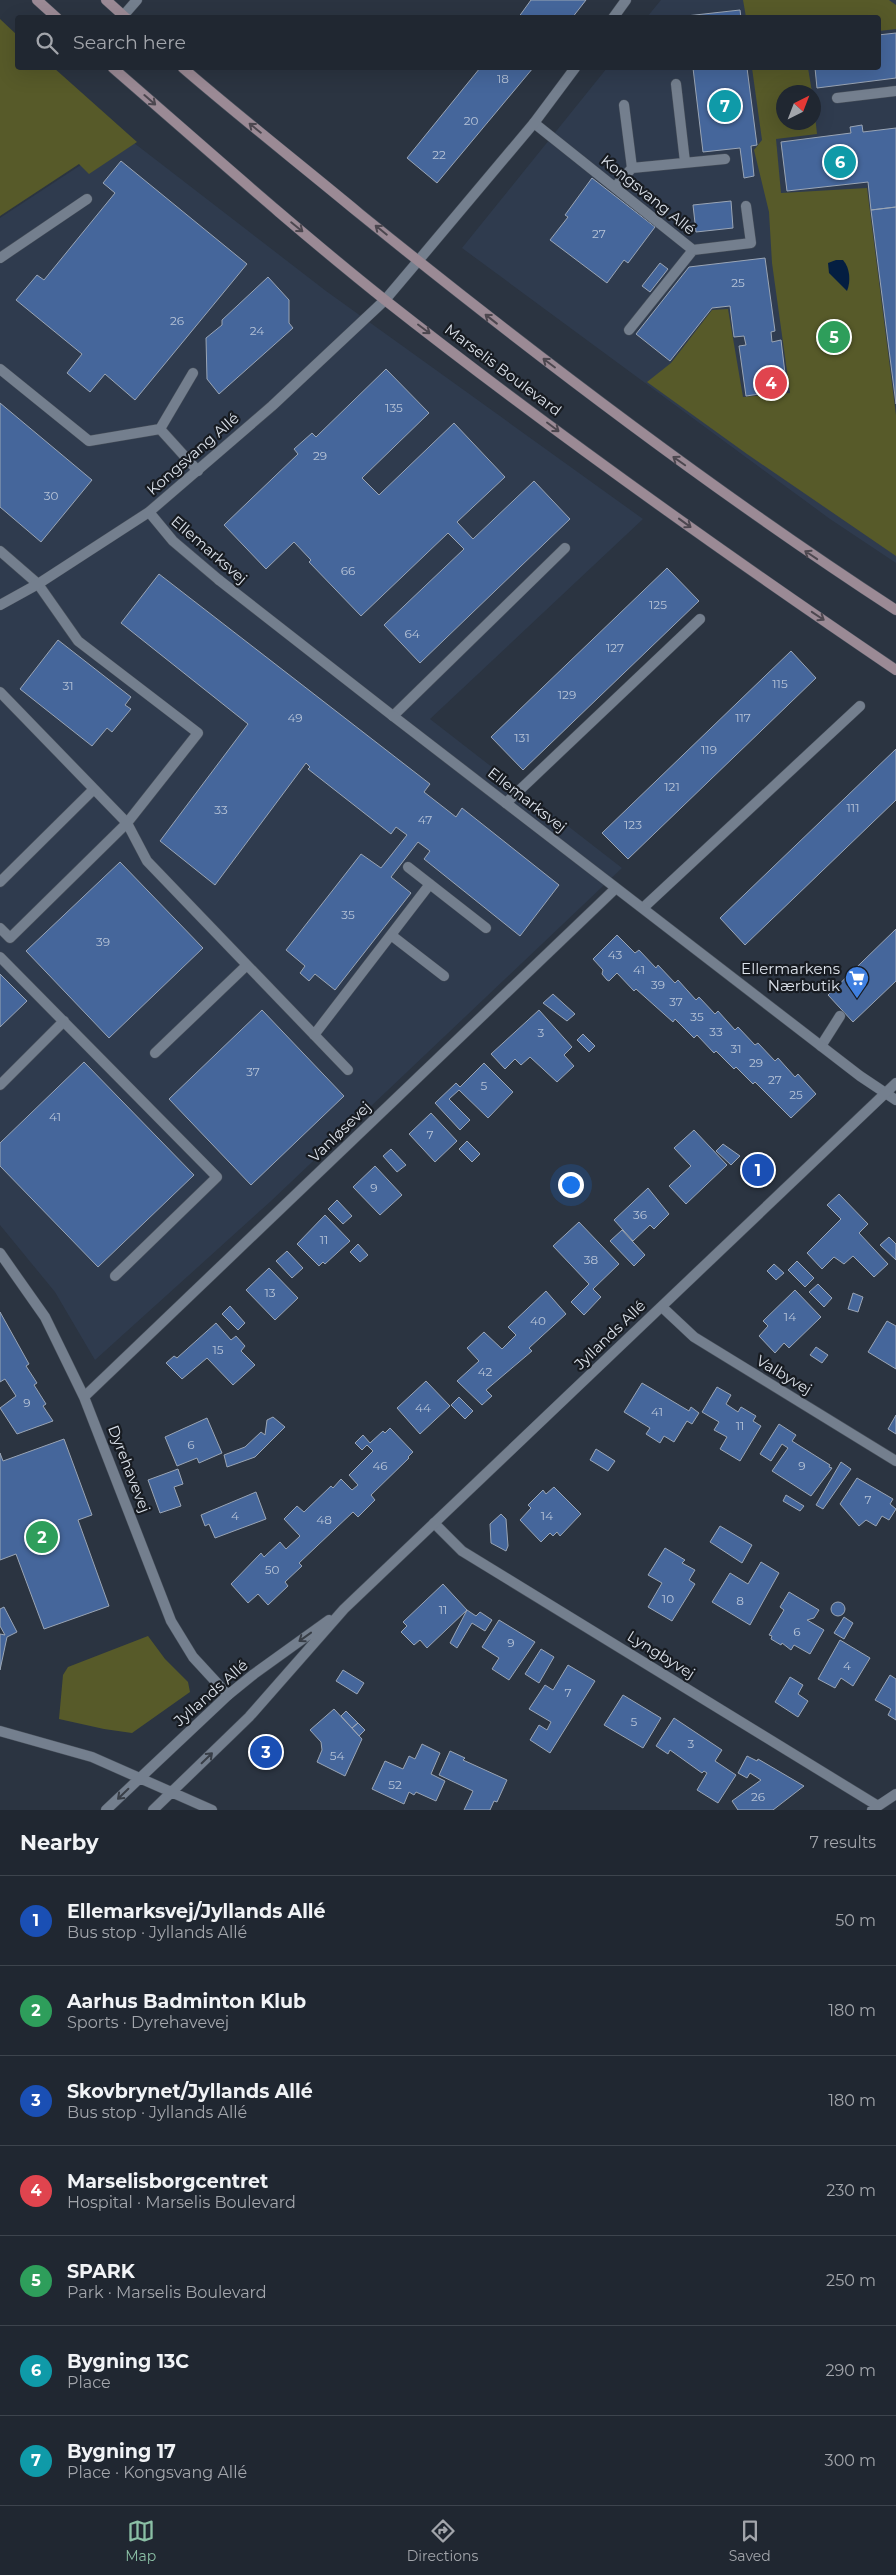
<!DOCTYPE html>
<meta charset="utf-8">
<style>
body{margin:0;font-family:Montserrat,sans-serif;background:#282f39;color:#f1f3f6}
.compass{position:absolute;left:776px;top:85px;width:45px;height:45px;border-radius:50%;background:#202731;box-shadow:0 5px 20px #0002;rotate:42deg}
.you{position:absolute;left:570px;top:1184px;width:18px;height:18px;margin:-12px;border:4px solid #fff;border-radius:50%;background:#1a73e8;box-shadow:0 0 0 8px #1a73e833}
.badge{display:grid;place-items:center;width:32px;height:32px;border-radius:50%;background:#8abfa5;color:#fff;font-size:16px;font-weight:700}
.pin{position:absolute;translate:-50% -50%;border:2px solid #fff;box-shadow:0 1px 5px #0006}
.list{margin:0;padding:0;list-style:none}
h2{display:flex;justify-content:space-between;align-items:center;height:65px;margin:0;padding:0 20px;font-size:21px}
h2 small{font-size:16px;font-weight:400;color:#a2a5ab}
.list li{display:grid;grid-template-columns:32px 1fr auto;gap:15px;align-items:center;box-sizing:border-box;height:90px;padding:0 20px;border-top:1px solid #3d444d}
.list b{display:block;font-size:19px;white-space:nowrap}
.list p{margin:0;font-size:16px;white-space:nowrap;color:#a2a5ab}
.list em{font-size:16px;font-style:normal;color:#a2a5ab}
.icon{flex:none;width:28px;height:28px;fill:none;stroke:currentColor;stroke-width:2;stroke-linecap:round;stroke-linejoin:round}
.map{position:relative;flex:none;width:896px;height:1810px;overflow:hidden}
.search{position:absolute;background:#202731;box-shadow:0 5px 20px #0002;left:15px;right:15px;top:15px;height:55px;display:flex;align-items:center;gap:12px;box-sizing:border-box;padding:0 18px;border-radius:5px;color:#a2a5ab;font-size:19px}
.sheet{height:695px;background:#202731}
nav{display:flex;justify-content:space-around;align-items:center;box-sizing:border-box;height:70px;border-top:1px solid #3d444d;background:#202731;font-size:14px;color:#a2a5ab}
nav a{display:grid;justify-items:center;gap:2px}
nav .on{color:#8abfa5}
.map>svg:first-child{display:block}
.built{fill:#2f3b4e;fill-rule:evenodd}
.green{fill:#575a29}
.water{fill:#041e41}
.building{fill:#45669b;stroke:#9aa5b5}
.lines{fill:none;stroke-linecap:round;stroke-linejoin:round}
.service-casing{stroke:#474f5a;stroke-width:11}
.pedestrian-casing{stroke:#474f5a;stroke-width:11}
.minor-casing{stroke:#474f5a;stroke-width:11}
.tertiary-casing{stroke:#474f5a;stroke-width:11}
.secondary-casing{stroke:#474f5a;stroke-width:11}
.service{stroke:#747f8e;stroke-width:10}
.pedestrian{stroke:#747f8e;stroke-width:10}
.minor{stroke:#747f8e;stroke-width:10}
.tertiary{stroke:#747f8e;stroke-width:10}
.secondary{stroke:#9b8a95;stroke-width:10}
.oneway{stroke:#4c474f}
.oneway2{stroke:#383e47}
.labels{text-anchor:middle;stroke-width:4.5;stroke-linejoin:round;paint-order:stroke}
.number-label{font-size:12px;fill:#b6c3d7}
.street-label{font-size:15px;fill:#dce2eb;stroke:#171b21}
.poi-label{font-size:15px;fill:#dce2eb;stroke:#171b21;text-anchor:end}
</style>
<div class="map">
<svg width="896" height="1810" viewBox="0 0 896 1810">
<rect width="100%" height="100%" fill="#2b3441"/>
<!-- built -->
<path class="built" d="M661,0h235v563l-66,-44 -368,-271 145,-180h271v-50l-231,-1zM784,92h30v30h-30z
M125,136l201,155 317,228 -213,200 192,149 -351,333 -176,159 -40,-68 -55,-67v-1007z"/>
<!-- green -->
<path class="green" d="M743,0h146l7,5v24l-17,2 -1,-13 -132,-1z
M0,19l17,16 1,33h36l83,74 -48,32 -10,-10 -79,52z
M752,68h56l4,24h-28v30h30v-15l3,27 -41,5 5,54 86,-5 29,227v141l-149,-102 -100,-72 24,-19 41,-53 16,-1 15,88 47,-4 -18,-130 -3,-51 -15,-62 8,-10z
M148,1636l17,23 23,23 2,10 -58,41 -28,-4 -45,-10 4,-44 5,-8z"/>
<!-- water -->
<path class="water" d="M836,260h7c7,8 8,21 4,31l-18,-18 -1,-10z"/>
<!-- building -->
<path class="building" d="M531,0h55l-14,18h-54z
M740,10l1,8h-55v-2z
M896,33v45l-79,10 -2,-20h63v-33z
M480,68h53l-96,115 -30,-25z
M693,68h54l10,77 -6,1 3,30 -10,2 -4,-30 -37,4z
M862,125l1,7 33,-4v79l-25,3 -3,-28 -81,9 -6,-49 70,-9 -1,-6z
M121,161l126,103 -112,136 -30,-26 -15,18 -23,-19 15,-19 -66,-54 21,-25 7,5 71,-87 -12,-10z
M592,178l63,49 -27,36 -4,-3 -17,23 -57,-43 18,-23 -3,-2z
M731,201l2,27 -37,4 -3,-27z
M896,207v197l-25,-194z
M765,258l10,73 -4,1 1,10 9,-2 6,50 -41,6 -7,-50 7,-1 -2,-9 -10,1 -4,-31 -18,2 -42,53 -34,-27 53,-67z
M660,263l8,6 -18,23 -8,-6z
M268,277l21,23v23l4,5 -74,66 -12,-15 -1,-41 16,-13v-5z
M386,369l43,44 -67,65 17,17 75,-72 51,54 -48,45 16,17 61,-58 36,38 -150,144 -36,-38 80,-76 -16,-16 -87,83 -52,-54 2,-2 -17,-18 -28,27 -42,-44 74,-71 -4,-5 18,-16 4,4z
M0,403l92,77 -51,62 -41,-35z
M667,568l32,33 -176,169 -32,-33z
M159,574l271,210 -6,8 32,25 6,-9 97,77 -39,51 -96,-77 6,-8 -12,-9 -27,35 20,16 -76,97 -20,-16 -6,7 -9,-8 5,-7 -19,-16 75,-96 20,14 26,-33 -11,-8 -5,7 -83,-65 2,-2 -4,-4 -91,122 -55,-44 88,-117 -127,-101z
M58,640l73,57 -6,8 6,4 -19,23 -5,-4 -15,18 -72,-57z
M791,651l25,27 -188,181 -26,-26z
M896,749v51l-151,145 -25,-27z
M120,862l83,86 -94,90 -83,-87z
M896,929v52l-43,41 -25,-27z
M617,935l18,18 4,-3 17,18 2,-3 17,18 3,-3 18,20 3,-3 16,17 3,-3 17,19 3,-3 17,18 3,-2 17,18 3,-3 17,19 3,-3 18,20 -25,24 -36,-36 -2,2 -17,-17 -2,2 -18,-18 -2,2 -17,-18 -3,3 -19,-19 -2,3 -37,-33 -2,2 -17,-18 -8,8 -2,-1 -5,-6 1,-4 -10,-11z
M0,974l27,27 -27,26z
M553,994l22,20 -8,7 -24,-18z
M262,1010l82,86 -93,89 -82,-86z
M539,1010l33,37 -8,8 10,11 -17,16 -27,-25 -9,8 -6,-6 -10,10 -14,-15z
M583,1034l12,12 -6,6 -12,-12z
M84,1062l110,113 -96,92 -98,-101v-23z
M484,1063l29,29 -25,26 -29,-28 -10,9 21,21 -10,10 -25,-27 21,-20 4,4z
M431,1113l26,28 -22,21 -26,-28z
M694,1130l33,35 -41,39 -17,-18 22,-20 -17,-18z
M467,1141l13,13 -8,8 -13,-13z
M723,1144l17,12 -9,9 -15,-14z
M391,1149l15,16 -9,7 -14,-16z
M375,1166l27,29 -22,20 -27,-28z
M648,1188l21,26 -15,15 -4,-4 -17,16 -19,-21z
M839,1194l29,30 -9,9 29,31 -14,13 -21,-21 -9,8 -10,-7 -12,12 -15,-16 34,-34 -14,-14z
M337,1200l15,16 -9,8 -15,-15z
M325,1215l25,26 -25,23 -2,-2 -4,4 -22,-22z
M579,1222l40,42 -26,25 8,8 -17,18 -13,-13 18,-18 -36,-38z
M622,1230l23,25 -11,11 -24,-25z
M889,1237l7,7v16l-16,-15z
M358,1244l10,11 -8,7 -10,-10z
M287,1251l16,17 -11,10 -16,-17z
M797,1261l17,17 -9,9 -17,-17z
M774,1264l10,9 -8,7 -9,-9z
M269,1268l29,30 -23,22 -29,-30z
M818,1284l14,14 -8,9 -15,-15z
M795,1290l26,27 -32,31 -5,-5 -9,10 -16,-17 9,-10 -5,-5z
M546,1291l20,23 -37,34 3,3 -46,39 6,6 -10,9 -25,-24 22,-20 -12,-13 17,-16 18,17 14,-14 -8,-8z
M853,1293l10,4 -5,15 -10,-3z
M230,1306l15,17 -7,7 -16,-16z
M0,1312l29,52 -3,2 11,17 -3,2 12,19 -3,2 10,15 -36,13 -17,-26 16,-12 -11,-17 -5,3z
M887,1321l9,5v43l-28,-17z
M216,1323l15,17 5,-4 9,10 -4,5 14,14 -22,20 -26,-27 -25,21 -16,-16 8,-7 3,2z
M816,1347l12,8 -6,8 -12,-8z
M426,1381l24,25 -30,28 -23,-26z
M642,1383l47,28 2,-4 8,6 -7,11 -5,-3 -13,21 -10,-6 -4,7 -14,-9 4,-6 -26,-16z
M717,1387l14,8 -5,9 12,8 3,-5 15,9 -3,5 8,5 -21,35 -20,-12 7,-12 -13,-7 5,-8 -17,-10z
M459,1397l14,14 -8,8 -14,-14z
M896,1415v19l-8,-5z
M273,1417l12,10 -30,30 -28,10 -3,-12 21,-8 16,-15 4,3 2,-15z
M207,1418l15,35 -23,10 -2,-5 -20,8 -12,-29z
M779,1424l17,11 -4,6 38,24 -1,2 3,1 -21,28 -39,-25 16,-23 -6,-4 -11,17 -11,-7z
M390,1428l23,24 -5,5 1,1 -38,37 4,5 -17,17 -5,-5 -54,51 3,3 -17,16 3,4 -20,19 -10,-11 -10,9 -17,-19 30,-31 3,4 16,-15 6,7 14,-13 -16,-17 13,-13 7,6 27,-26 2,2 8,-9 11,11 6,-5 -9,-10 24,-24 -6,-6 -5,5 -7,-7 8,-8 7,8 13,-12 2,2z
M64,1439l28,76 -14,5 31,86 -65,23 -28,-75 -16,6v-107l3,8z
M596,1449l19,12 -7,10 -18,-11z
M841,1462l10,7 -28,40 -7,-4z
M178,1469l5,15 -9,3 7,19 -21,7 -12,-33z
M857,1478l36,21 -3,5 6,5 -7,11 -7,-4 -6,10 -10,-6 -7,6 -19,-22z
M554,1487l27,27 -21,22 -3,-4 -4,4 -3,-3 -9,9 -21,-22 11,-12 -3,-3 15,-15 3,4z
M256,1492l10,27 -51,19 -6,-14 -4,2 -4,-11z
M786,1495l18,11 -4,5 -17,-10z
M501,1514l5,5 2,27 -2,5 -15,-8 -1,-19z
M720,1526l32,19 -10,18 -32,-21z
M665,1548l20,12 -3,3 13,7 -6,10 6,4 -23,37 -24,-14 14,-24 -14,-8z
M761,1562l18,11 -29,52 -38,-23 18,-29 18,11z
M443,1584l24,26 -40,38 -7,-8 -6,5 -13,-13 6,-6 -4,-4z
M789,1592l30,18 -5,8 -7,2 17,10 -14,24 -16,-9 -3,5 -9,-7 -1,2 -10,-6 1,-3 -3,-1 15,-25 -4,-3z
M831 1609a7 7 0 1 1 14 0a7 7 0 1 1-14 0Z
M4,1607l13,25 -10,5 -7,33v-36l5,1 -5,-9v-17z
M467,1610l9,6 4,-4 12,8 -7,11 -13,-8 -15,25 -7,-5z
M844,1617l9,6 -9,16 -10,-6z
M499,1620l36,22 -26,38 -17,-11 7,-11 -17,-11z
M840,1640l30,18 -17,28 -12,-8 -6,10 -17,-9z
M541,1649l13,8 -15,26 -14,-9z
M568,1665l27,16 -45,72 -20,-13 9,-15 8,5 4,-8 -22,-13 16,-24 8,5z
M343,1670l21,13 -7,11 -21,-13z
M890,1675l6,4v41l-8,-5 3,-6 -16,-9z
M790,1677l13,8 -5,9 10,7 -10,16 -23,-15z
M623,1695l38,23 -18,30 -39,-23z
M334,1709l28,30 -17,37 -28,-14 5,-12 -1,-8 -11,-12z
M346,1711l12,12 -6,5 -11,-12z
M674,1718l48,32 -7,11 21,14 -18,28 -21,-13 10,-17 -3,-2 -2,2 -32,-23 -2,4 -12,-8z
M358,1723l7,7 -6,6 -7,-8z
M422,1744l18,9 -9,21 14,7 -9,20 -20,-9 -2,3 -5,-3 -5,12 -32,-15 13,-28 18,8 6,-13 6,3z
M450,1751l15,7 -2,2 44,20 -10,22 -3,-1 -4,9h-26l9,-19 -34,-16z
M747,1756l10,5 1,-2 46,27 -31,24h-35l-6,-9 29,-21 -11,-7 -3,5 -9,-5z"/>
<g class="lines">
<!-- service casing -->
<g class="service-casing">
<path id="service" d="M123,16l14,-16
M676,84l9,78
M837,98l59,-7
M624,105l8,63
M534,123l159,127 58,-7 -5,-37
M615,187l17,-19 93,-9
M0,258l87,-59
M629,330l64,-80
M0,369l89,72 71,-12 38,42
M160,429l33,-56
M0,551l38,33 40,57 120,92 -71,90 -117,115 -10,-10
M0,692l127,131 20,38 201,209
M393,716l172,-168
M506,803l194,-184
M408,867l78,61
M0,882l94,-93
M643,908l217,-202
M391,935l53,41
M0,957l217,220 -102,99
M314,1035l116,-151
M821,1046l19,-30
M155,1053l92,-88
M0,1085l64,-64"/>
</g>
<!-- pedestrian casing -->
<g class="pedestrian-casing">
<path id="pedestrian" d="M219,580l174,136"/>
</g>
<!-- minor casing -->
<g class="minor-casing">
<path id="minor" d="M613,18l13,-18
M418,261l116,-138 41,-55
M149,512l24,29 46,39
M0,605l38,-21 111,-72 123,-106 113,-106
M393,716l467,360 36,24
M0,1253l45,64 39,80 87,224 22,36 35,38
M662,1307l32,30 202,124
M84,1397l532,-509
M434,1523l28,28 416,255
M872,1810l24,-16"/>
</g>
<!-- tertiary casing -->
<g class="tertiary-casing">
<path id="tertiary" d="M385,300l33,-39
M0,1731l92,26 120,53
M106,1810l122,-115 26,-21 75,-54
M153,1810l96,-93 95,-108 552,-526"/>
</g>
<!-- secondary casing -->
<g class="secondary-casing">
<path id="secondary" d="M37,0l20,18
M106,0l20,18
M113,68c90,78 179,158 272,232 165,130 337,252 511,370
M183,68c58,50 118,97 177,146 173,140 350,275 536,396"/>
</g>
<!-- service -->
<use href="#service" class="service"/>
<!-- pedestrian -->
<use href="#pedestrian" class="pedestrian"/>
<!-- minor -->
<use href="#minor" class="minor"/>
<!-- tertiary -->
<use href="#tertiary" class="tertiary"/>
<!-- secondary -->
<use href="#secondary" class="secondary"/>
</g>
<!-- one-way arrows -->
<defs><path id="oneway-shaft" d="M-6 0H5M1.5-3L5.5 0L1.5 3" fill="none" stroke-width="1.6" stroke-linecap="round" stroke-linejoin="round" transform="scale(1.25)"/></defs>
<g class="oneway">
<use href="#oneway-shaft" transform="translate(150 100) rotate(41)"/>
<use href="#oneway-shaft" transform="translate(255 128) rotate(-141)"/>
<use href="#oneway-shaft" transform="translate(297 227) rotate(39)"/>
<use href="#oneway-shaft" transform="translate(381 230) rotate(-141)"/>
<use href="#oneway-shaft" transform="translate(491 319) rotate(-142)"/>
<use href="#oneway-shaft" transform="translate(424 329) rotate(37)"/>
<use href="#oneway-shaft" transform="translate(549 363) rotate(-143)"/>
<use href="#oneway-shaft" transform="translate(553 427) rotate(37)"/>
<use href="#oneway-shaft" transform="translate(679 461) rotate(-145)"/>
<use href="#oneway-shaft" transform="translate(685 523) rotate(36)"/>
<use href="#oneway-shaft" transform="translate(811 555) rotate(-146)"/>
<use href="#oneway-shaft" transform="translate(818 616) rotate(34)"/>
</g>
<g class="oneway2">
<use href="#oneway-shaft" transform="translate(305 1637) rotate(144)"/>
<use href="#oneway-shaft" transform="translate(207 1758) rotate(-44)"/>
<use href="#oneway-shaft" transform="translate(123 1794) rotate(136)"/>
</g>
<!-- icons -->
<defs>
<g id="supermarket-pin" transform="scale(1.25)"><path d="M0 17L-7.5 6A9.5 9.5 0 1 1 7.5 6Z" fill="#3f7fe0" stroke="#171b21"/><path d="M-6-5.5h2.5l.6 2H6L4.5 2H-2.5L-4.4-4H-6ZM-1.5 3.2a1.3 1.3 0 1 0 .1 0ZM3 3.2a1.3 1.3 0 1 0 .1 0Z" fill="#fff"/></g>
</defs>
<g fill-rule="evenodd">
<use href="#supermarket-pin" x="857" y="978"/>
</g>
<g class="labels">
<!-- number labels -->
<g class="number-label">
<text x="503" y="83">18</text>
<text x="471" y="125">20</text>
<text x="439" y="159">22</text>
<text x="599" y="238">27</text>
<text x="738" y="287">25</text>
<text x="177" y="325">26</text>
<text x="257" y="335">24</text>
<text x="394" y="412">135</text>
<text x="320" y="460">29</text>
<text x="51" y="500">30</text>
<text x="348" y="575">66</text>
<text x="658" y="609">125</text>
<text x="412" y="638">64</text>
<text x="615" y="652">127</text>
<text x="780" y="688">115</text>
<text x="68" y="690">31</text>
<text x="567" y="699">129</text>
<text x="295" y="722">49</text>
<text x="743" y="722">117</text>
<text x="522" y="742">131</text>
<text x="709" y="754">119</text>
<text x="672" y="791">121</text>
<text x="853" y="812">111</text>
<text x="221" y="814">33</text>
<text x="425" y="824">47</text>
<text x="633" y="829">123</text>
<text x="348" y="919">35</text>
<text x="103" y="946">39</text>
<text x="615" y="959">43</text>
<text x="639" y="974">41</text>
<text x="658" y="989">39</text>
<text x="676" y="1006">37</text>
<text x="697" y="1021">35</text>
<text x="716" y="1036">33</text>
<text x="541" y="1037">3</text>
<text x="736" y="1053">31</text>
<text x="756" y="1067">29</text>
<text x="253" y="1076">37</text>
<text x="775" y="1084">27</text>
<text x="484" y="1090">5</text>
<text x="796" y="1099">25</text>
<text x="55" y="1121">41</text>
<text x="430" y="1139">7</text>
<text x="374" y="1192">9</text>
<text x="640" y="1219">36</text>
<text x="324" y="1244">11</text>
<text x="591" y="1264">38</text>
<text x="270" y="1297">13</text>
<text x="790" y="1321">14</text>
<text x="538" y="1325">40</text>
<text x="218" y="1354">15</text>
<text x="485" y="1376">42</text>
<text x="27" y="1407">9</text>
<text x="423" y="1412">44</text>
<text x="657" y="1416">41</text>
<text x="740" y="1430">11</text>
<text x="191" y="1449">6</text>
<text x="380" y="1470">46</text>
<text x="802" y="1470">9</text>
<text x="868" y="1504">7</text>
<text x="235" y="1520">4</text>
<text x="547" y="1520">14</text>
<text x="324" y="1524">48</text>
<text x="272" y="1574">50</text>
<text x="668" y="1603">10</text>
<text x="740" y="1605">8</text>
<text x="443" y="1614">11</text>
<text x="797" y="1636">6</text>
<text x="511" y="1647">9</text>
<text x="847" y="1670">4</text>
<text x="568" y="1697">7</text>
<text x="634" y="1726">5</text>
<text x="691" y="1748">3</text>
<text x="337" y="1760">54</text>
<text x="395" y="1789">52</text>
<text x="758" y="1801">26</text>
</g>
<!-- street labels -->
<g class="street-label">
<text transform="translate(648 195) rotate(39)" y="5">Kongsvang Allé</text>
<text transform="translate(503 370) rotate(37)" y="5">Marselis Boulevard</text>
<text transform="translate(193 454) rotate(-41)" y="5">Kongsvang Allé</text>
<text transform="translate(209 550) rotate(41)" y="5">Ellemarksvej</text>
<text transform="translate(527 800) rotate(38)" y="5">Ellemarksvej</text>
<text transform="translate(340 1132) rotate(-44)" y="5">Vanløsevej</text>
<text transform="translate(610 1335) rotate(-44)" y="5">Jyllands Allé</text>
<text transform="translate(784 1375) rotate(31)" y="5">Valbyvej</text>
<text transform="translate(129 1469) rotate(69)" y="5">Dyrehavevej</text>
<text transform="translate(661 1655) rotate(32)" y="5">Lyngbyvej</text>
<text transform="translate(211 1693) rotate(-41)" y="5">Jyllands Allé</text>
</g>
<!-- poi labels -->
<g class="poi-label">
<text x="840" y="974">Ellermarkens<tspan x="840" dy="17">Nærbutik</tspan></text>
</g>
</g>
</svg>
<svg class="compass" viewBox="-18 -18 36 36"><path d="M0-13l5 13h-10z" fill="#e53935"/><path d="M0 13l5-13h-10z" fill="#a2a5ab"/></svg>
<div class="you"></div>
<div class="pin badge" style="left:758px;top:1170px;background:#1a4fb4">1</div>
<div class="pin badge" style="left:42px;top:1537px;background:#2e9e5b">2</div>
<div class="pin badge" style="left:266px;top:1752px;background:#1a4fb4">3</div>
<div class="pin badge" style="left:771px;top:383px;background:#e0444e">4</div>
<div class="pin badge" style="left:834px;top:337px;background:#2e9e5b">5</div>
<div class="pin badge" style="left:840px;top:162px;background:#0f9aa8">6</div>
<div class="pin badge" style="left:725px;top:106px;background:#0f9aa8">7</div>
<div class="search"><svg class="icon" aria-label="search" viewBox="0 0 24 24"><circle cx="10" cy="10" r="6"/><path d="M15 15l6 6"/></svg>Search here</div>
</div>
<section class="sheet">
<h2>Nearby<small>7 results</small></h2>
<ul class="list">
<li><span class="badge" style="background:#1a4fb4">1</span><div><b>Ellemarksvej/Jyllands Allé</b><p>Bus stop · Jyllands Allé</p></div><em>50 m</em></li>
<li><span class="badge" style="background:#2e9e5b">2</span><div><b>Aarhus Badminton Klub</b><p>Sports · Dyrehavevej</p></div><em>180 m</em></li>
<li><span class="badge" style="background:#1a4fb4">3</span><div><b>Skovbrynet/Jyllands Allé</b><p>Bus stop · Jyllands Allé</p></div><em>180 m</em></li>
<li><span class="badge" style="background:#e0444e">4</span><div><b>Marselisborgcentret</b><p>Hospital · Marselis Boulevard</p></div><em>230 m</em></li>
<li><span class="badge" style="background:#2e9e5b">5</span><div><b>SPARK</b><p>Park · Marselis Boulevard</p></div><em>250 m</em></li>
<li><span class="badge" style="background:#0f9aa8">6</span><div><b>Bygning 13C</b><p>Place</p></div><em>290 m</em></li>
<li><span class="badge" style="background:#0f9aa8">7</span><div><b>Bygning 17</b><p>Place · Kongsvang Allé</p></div><em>300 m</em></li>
</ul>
</section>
<nav>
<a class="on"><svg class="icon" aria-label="map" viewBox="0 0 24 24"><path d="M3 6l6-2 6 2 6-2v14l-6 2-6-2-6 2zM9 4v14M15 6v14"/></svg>Map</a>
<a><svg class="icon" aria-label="directions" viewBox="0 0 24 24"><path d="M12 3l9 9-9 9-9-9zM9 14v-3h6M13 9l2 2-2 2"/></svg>Directions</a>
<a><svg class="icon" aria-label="saved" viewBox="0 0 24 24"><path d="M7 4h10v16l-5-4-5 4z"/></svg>Saved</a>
</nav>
